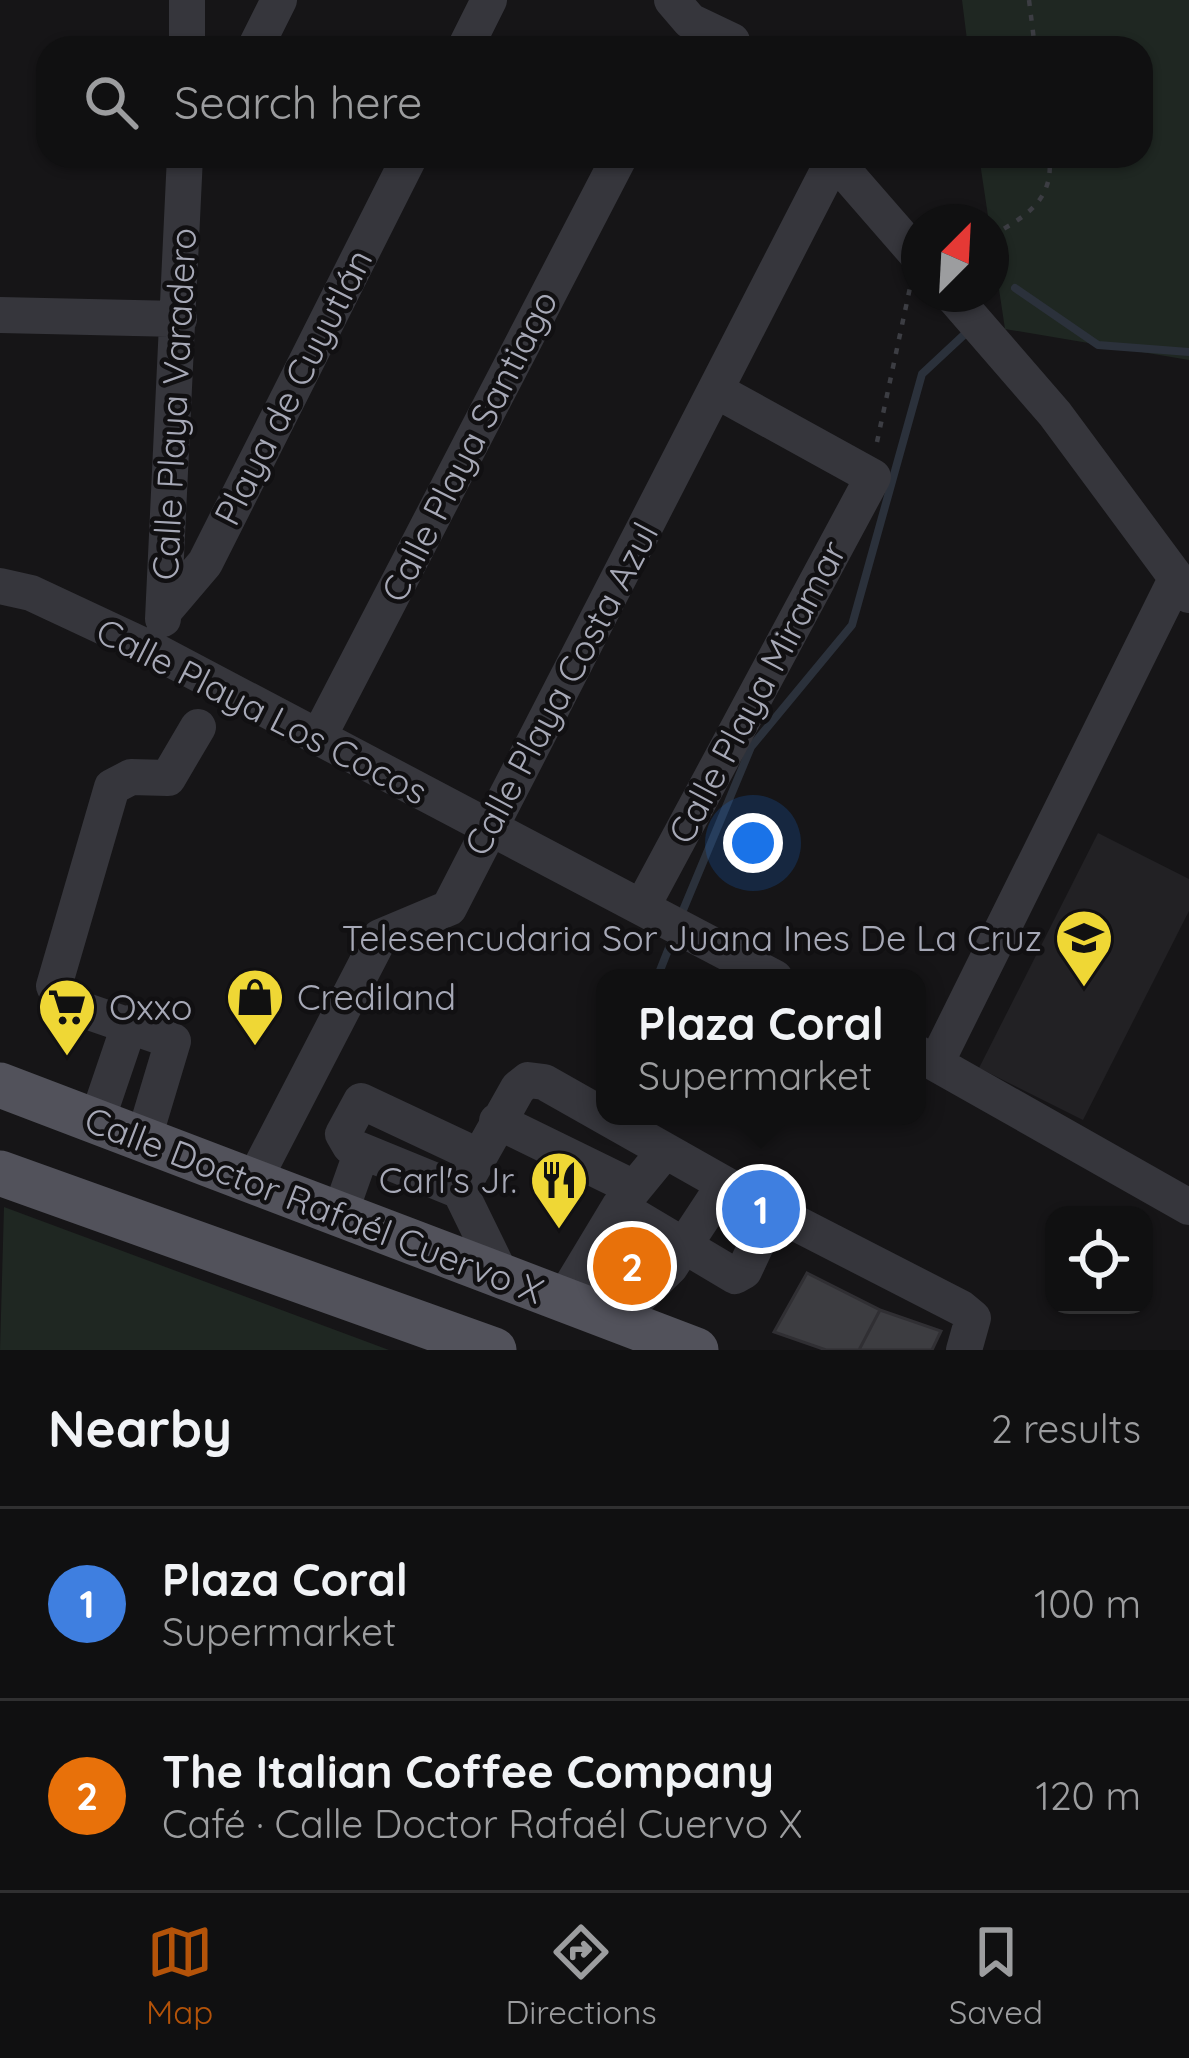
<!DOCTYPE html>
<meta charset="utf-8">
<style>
body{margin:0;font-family:Quicksand,sans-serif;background:#1e1e1f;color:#f1f3f6}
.controls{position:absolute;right:36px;bottom:36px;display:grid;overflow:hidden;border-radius:24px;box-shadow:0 3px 9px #0004}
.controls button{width:108px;height:108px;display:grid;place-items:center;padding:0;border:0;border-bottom:3px solid #303031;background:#101011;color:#f1f3f6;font:60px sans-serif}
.compass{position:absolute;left:901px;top:204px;width:108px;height:108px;border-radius:50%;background:#101011;box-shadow:0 3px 9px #0004;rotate:24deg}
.you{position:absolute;left:753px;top:843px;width:42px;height:42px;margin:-30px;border:9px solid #fff;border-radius:50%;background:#1a73e8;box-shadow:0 0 0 18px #1a73e833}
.badge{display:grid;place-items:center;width:78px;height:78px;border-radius:50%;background:#b45309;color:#fff;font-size:39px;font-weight:700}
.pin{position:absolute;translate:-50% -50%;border:6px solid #fff;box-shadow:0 3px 12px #0006}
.popup{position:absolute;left:596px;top:969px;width:330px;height:156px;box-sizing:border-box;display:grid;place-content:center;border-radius:24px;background:#101011;filter:drop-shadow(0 3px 9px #0005);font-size:39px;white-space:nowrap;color:#9c9d9f}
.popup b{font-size:45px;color:#f1f3f6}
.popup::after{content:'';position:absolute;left:50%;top:100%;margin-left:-24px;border:24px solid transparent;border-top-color:#101011}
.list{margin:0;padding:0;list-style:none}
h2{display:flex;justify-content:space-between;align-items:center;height:156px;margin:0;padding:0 48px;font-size:51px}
h2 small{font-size:39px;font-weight:400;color:#9c9d9f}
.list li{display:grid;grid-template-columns:78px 1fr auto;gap:36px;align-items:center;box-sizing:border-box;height:192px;padding:0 48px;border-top:3px solid #303031}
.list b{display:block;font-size:45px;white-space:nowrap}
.list p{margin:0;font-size:39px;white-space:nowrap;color:#9c9d9f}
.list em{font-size:39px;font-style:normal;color:#9c9d9f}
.icon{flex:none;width:66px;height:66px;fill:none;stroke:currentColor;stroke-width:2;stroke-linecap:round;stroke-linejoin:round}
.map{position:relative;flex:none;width:1189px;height:1350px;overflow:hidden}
.search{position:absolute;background:#101011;box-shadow:0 3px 9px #0004;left:36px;right:36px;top:36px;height:132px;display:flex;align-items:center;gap:30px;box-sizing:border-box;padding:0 42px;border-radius:36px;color:#9c9d9f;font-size:45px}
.sheet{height:540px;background:#101011}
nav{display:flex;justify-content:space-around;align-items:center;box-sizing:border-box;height:168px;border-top:3px solid #303031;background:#101011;font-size:33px;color:#9c9d9f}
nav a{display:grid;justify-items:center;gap:6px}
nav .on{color:#b45309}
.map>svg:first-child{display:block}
.built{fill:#222124}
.green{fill:#1f2722}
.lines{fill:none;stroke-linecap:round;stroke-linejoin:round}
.stream{stroke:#2b313b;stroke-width:8}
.building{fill:#3d3d41;stroke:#302f33;stroke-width:3}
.path{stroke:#3c3d43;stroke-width:4.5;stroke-dasharray:6 9;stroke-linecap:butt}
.minor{stroke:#36363c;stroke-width:36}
.major{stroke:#52525b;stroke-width:45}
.labels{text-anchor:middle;stroke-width:9;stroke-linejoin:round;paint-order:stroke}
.street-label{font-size:36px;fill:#a7a9b7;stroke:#111012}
.poi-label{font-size:36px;fill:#a7a9b7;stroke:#111012;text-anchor:end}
</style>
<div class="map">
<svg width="1189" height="1350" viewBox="0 0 1189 1350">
<rect width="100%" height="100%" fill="#161517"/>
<!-- built -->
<path class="built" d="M1098,833l91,46v32l-106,209 -104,-52z"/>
<!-- green -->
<path class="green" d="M962,0h227v360l-184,-31 -26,-173h162v-108h-173z
M4,1207l385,143h-389z"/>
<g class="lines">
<!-- stream -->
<path class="stream" d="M1015,288l83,57 91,7
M681,915l70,-168 101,-122 70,-251 45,-42
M657,978l17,-43"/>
</g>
<!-- building -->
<path class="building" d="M807,1273l73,37 -21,40h-33l-52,-18z
M880,1310l61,21 -9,19h-73z"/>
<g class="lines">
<!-- path -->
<path class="path" d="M1029,0l6,48
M991,236c34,-19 64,-36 58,-80
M877,442l34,-159"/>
<!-- minor -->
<path class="minor" d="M672,0l18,21 42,20
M187,48v-48
M255,48l24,-48
M465,48l24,-48
M831,156l88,101
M951,294l104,120 134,181
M0,315l179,4
M0,586l31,7 124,58 620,327
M165,610l40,-47 205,-407
M163,619l22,-463
M319,736l301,-580
M642,907l231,-430 -156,-86
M917,1053l272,154
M936,1063l240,-484
M497,1121l137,67
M96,1123l34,-100
M143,1141l30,-100 -110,-38 -9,-17 58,-199 19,-10 37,1 30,-51
M476,1155l-115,-54 -18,33 7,12 110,45 42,86
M253,1182l127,-245 69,-29 385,-749
M460,1191l58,-103 10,-8 16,2 228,129 189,97 12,10 -9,32
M619,1207l116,69 9,-5 28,-60
M339,1216l23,-65
M563,1300l56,-93 46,-56
M616,1319l54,-52 54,-82"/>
<!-- major -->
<path class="major" d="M0,1085l696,265
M0,1173l494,177"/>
</g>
<!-- icons -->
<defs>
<g id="school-pin" transform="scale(3)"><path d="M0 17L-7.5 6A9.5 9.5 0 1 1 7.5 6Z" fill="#efd735" stroke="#111012"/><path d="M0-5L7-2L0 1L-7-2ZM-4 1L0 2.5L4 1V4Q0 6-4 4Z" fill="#111"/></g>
<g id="shop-pin" transform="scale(3)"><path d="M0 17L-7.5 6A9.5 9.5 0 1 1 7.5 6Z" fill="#efd735" stroke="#111012"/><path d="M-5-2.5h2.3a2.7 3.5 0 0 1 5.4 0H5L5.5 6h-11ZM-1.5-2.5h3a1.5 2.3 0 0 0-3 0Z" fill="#111"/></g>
<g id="supermarket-pin" transform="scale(3)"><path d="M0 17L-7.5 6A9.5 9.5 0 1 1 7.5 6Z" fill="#efd735" stroke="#111012"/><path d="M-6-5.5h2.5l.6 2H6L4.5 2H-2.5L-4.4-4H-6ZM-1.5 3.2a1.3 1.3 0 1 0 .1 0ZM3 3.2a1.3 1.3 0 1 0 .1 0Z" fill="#111"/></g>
<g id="restaurant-pin" transform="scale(3)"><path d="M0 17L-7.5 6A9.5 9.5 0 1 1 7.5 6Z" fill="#efd735" stroke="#111012"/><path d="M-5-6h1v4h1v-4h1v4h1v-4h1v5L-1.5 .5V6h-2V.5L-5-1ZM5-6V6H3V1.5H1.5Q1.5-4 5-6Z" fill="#111"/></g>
</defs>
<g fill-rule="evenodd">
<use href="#school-pin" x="1084" y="938"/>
<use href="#shop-pin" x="255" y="997"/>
<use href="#supermarket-pin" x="67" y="1007"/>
<use href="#restaurant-pin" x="559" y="1180"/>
</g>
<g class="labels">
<!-- street labels -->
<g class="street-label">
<text transform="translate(293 387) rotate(-63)" y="13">Playa de Cuyutlán</text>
<text transform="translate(174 404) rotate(-87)" y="13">Calle Playa Varadero</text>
<text transform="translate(469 446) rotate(-63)" y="13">Calle Playa Santiago</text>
<text transform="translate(561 689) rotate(-62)" y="13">Calle Playa Costa Azul</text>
<text transform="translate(757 692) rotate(-62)" y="13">Calle Playa Miramar</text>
<text transform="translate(262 711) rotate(27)" y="13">Calle Playa Los Cocos</text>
<text transform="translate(314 1205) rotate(21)" y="13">Calle Doctor Rafaél Cuervo X</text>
</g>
<!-- poi labels -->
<g class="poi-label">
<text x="1042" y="951">Telesencudaria Sor Juana Ines De La Cruz</text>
<text x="297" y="1010" text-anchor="start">Crediland</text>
<text x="109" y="1020" text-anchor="start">Oxxo</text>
<text x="517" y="1193">Carl's Jr.</text>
</g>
</g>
</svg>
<div class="controls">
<button><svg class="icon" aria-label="locate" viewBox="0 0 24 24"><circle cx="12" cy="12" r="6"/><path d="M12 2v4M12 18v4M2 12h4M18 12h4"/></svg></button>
</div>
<svg class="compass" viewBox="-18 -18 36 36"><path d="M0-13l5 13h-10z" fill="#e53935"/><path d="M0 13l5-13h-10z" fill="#9c9d9f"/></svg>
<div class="you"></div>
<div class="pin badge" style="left:761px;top:1209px;background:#3f7fe0">1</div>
<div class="popup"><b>Plaza Coral</b>Supermarket</div>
<div class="pin badge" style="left:632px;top:1266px;background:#e8710a">2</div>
<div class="search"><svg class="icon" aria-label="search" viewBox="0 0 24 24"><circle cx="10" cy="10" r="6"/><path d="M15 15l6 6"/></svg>Search here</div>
</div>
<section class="sheet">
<h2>Nearby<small>2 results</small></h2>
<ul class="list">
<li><span class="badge" style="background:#3f7fe0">1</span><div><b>Plaza Coral</b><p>Supermarket</p></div><em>100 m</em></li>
<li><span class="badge" style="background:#e8710a">2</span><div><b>The Italian Coffee Company</b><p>Café · Calle Doctor Rafaél Cuervo X</p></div><em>120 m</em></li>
</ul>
</section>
<nav>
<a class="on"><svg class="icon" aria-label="map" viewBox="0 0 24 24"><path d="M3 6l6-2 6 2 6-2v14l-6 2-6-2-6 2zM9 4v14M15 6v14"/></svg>Map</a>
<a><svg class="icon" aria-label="directions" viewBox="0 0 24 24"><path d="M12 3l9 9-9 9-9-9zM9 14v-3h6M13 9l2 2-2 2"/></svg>Directions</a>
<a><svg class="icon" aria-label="saved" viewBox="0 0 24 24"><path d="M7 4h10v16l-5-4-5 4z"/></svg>Saved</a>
</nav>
